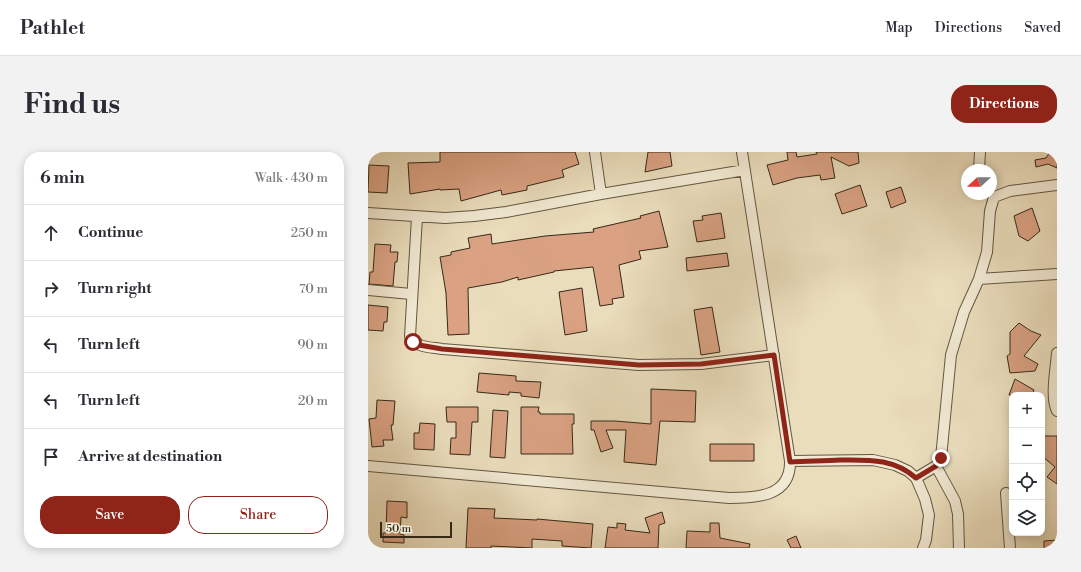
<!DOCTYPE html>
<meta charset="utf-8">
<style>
body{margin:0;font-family:"Libre Bodoni",serif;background:#f2f2f3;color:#2b2b33}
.controls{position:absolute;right:12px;bottom:12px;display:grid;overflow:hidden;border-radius:8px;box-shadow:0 2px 10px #0003}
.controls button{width:36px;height:36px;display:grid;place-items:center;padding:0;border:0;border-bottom:1px solid #e1e1e2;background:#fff;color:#2b2b33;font:20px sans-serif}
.compass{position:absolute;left:593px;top:12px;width:36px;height:36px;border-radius:50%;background:#fff;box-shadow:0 2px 10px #0003;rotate:249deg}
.scale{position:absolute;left:12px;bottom:10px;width:72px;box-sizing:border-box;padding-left:4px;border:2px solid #362918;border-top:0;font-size:11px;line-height:14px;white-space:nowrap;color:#362918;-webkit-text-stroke:3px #f1e9d3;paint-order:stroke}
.stop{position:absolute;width:12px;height:12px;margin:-9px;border:3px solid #8f2418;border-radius:50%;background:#fff}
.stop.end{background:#8f2418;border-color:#fff;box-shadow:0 1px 4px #0008}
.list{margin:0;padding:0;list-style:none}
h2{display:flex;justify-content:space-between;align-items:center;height:52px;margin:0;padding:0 16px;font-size:17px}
h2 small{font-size:13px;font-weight:400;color:#7c7c81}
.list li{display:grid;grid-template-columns:26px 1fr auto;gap:12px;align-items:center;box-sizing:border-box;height:56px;padding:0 16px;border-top:1px solid #e1e1e2}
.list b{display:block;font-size:15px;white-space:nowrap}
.list em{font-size:13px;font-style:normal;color:#7c7c81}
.actions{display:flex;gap:8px;padding:12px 16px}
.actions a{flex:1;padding:9px 0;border:1px solid #8f2418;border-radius:16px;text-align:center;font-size:14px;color:#8f2418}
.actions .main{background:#8f2418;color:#fff}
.icon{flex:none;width:22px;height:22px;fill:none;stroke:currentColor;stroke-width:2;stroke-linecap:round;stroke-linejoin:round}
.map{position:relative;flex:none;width:689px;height:396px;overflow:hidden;border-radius:16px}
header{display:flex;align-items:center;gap:24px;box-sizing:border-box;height:56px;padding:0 20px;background:#fff;border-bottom:1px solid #e1e1e2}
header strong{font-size:19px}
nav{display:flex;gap:22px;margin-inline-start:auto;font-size:14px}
.intro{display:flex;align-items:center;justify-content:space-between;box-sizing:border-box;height:96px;padding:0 24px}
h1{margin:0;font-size:28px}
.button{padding:10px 18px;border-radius:16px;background:#8f2418;color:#fff;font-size:14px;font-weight:700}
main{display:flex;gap:24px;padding:0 24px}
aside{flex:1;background:#fff;border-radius:16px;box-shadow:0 2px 10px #0003}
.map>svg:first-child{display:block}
.building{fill:#daa283;stroke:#362918}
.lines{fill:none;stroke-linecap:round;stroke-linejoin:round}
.minor-casing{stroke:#635641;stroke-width:12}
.minor{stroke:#f1e9d3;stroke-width:10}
.route{stroke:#8f2418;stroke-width:5}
</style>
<header>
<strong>Pathlet</strong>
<nav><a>Map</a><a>Directions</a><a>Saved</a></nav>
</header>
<div class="intro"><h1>Find us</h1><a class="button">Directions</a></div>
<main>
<aside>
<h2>6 min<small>Walk · 430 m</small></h2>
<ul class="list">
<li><svg class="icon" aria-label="ahead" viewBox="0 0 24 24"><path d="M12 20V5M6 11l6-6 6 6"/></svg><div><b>Continue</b></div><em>250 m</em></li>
<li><svg class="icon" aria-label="right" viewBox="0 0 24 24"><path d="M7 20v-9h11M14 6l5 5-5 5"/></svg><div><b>Turn right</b></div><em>70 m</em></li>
<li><svg class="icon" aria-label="left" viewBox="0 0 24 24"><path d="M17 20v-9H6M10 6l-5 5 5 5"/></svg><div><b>Turn left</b></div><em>90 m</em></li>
<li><svg class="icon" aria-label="left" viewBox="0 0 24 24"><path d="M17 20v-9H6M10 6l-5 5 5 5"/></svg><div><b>Turn left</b></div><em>20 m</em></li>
<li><svg class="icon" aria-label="arrive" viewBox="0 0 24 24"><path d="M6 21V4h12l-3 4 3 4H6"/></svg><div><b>Arrive at destination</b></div></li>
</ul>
<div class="actions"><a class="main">Save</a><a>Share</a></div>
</aside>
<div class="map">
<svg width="689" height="396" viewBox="0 0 689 396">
<rect width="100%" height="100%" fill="#eaddbc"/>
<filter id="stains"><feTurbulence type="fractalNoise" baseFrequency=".005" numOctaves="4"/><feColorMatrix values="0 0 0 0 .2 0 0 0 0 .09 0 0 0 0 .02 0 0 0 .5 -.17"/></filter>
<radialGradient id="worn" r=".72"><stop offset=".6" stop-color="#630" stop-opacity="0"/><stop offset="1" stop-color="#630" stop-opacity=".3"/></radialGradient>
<!-- building -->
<path class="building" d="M72,0h135l4,12 -17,6 2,7 -37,9v4l-25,5 -1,-5 -40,11 -2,-12 -19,1v-1l-30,5 -2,-31 32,-1z
M280,0h22l2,14 -27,6z
M419,0h9l1,5 20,-3 -1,-2h42l1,11 -10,3 -18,-9 4,21 -14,2 -1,-5 -23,3 -24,7 -6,-20 21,-5z
M682,0h7v16l-9,-4 -12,3 -1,-7 11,-2z
M1,13l20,1 -2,27 -19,-1z
M492,33l7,21 -25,8 -7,-20z
M533,35l5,15 -15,6 -5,-16z
M664,56l8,23 -12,10 -9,-5 -5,-20z
M291,59l9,36 -29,4 2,8 -22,6 5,32 -12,2 1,5 -13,2 -7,-39 -39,4v1l-36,8v-3l-16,5 -34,6 1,46 -21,1 -2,-42 -6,-36 11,-2v-3l19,-4 -2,-10 23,-4 1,10 53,-8 49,-4 -1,-3 48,-11 -1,-2z
M353,61l4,25 -28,4 -4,-21 10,-1 -1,-4z
M7,92l16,1 -1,7h8l-1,10h-2l-2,24 -24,-2 1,-12h3z
M359,101l2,13 -42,5 -1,-13z
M214,136l5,43 -22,4 -6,-43z
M0,153l20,2 -1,15h-3l-1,9 -15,-1z
M344,155l8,45 -19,3 -7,-45z
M651,171l12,8 10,4 -17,21 14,8 -3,7 -25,2 -3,-17 3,-2v-22z
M111,221l37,3v5l25,1 -2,16 -18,-2v-3l-12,-1v3l-32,-3z
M647,227l19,11 -2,5h-23z
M283,237l45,2 -1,31 -35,-1 -4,44 -32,-3 2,-32h-20l7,18 -12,4 -7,-22h-3v-9h24l36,3z
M9,248l18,1 -2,24h-2l2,15h-10l1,6 -12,1 -3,-28 7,-1z
M78,255h32v15h-6l-2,33 -20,-1 1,-16h5v-16h-9z
M153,255h18l-1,5h2v2h34v10h-2l1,30h-52z
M125,258l15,1 -3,47 -15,-1z
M52,271l15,1 -1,26 -20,-1v-16h5z
M674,284h15v48l-10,-7 8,-10 -13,-11z
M342,292h44v17h-44z
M19,349l20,1v16l-6,-1 -1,17 4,1v8l-21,-1v-9h3z
M100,356l27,1 -1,9 43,2v-1l56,5 -2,24 -29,-2v-5l-30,-2v9l-41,-2v2h-25z
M294,360l3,11 -6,2 -1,23h-53l3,-21 9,1v-5l9,1 -1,6 25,3 -5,-15z
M342,371h9l1,15 30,6 -1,4h-63l1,-17 23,1z
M428,384l5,12h-10l-4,-8z
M689,388v8h-13v-7z"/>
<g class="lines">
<!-- minor casing -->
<g class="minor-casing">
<path id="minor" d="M227,0l6,42
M611,18l1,-18
M0,61l77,5 29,-2 32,-4 95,-18 144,-24
M49,65l-7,119c6,12 20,11 32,13l197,16 62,-1 73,-9
M611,127l8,-27 3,-41 4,-14 16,-6 47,-6
M0,138l43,4
M689,201c-1,15 -7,45 0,58
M422,309l83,-1 22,5 13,6 8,7 9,21 4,16 -3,25 -3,8
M0,314l361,32c27,0 62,-1 61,-37l-48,-309
M568,314l19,35 3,13 1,34
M548,326l20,-12 5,-8 10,-103 13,-43 15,-33 78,-5
M638,341l4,55"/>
</g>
<!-- minor -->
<use href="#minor" class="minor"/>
</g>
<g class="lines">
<!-- route -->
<path class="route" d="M45,190l6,3 23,4 197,16 62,-1 73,-9 16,107c17,-1 33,-1 50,-2 28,0 53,-2 76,18l20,-12 5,-8"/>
</g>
<rect width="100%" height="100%" filter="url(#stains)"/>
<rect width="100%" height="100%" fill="url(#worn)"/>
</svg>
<div class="controls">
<button>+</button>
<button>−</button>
<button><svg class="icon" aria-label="locate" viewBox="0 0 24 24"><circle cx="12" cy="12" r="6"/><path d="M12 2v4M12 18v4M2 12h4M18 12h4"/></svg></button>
<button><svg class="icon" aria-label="layers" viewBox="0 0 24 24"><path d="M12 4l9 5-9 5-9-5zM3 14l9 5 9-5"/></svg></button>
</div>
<svg class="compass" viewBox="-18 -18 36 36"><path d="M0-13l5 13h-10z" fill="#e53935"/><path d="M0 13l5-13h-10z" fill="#7c7c81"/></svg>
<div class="scale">50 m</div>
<div class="stop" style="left:45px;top:190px"></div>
<div class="stop end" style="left:573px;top:306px"></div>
</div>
</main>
